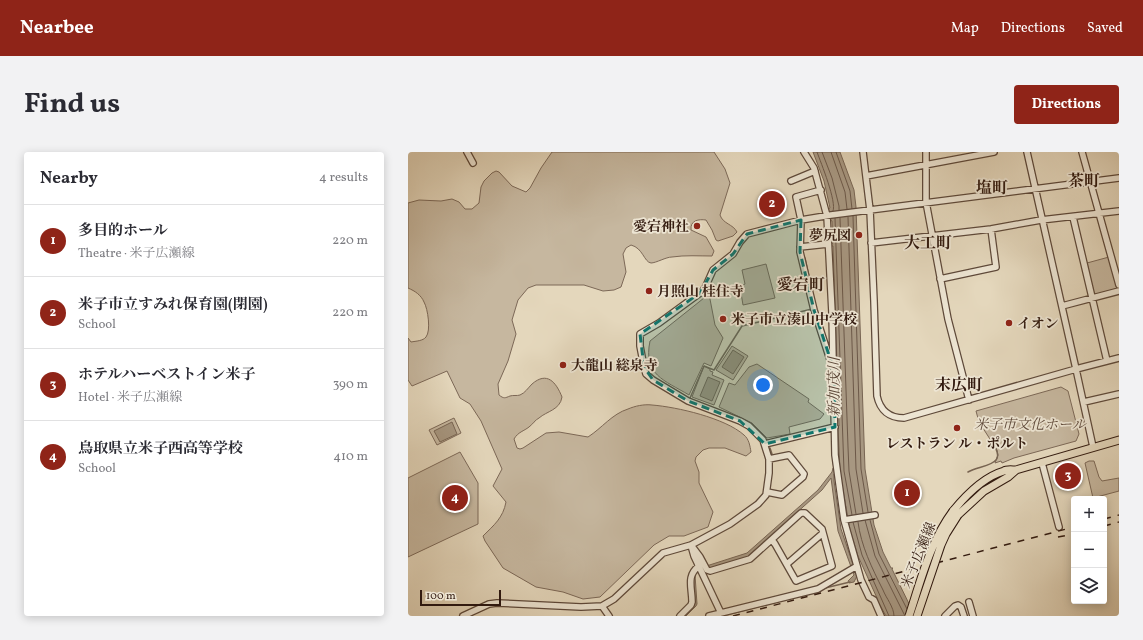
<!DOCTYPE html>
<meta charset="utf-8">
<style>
body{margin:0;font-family:Vollkorn,"Noto Serif JP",serif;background:#f2f2f3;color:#2b2b33}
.controls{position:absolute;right:12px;bottom:12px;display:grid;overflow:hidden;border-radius:4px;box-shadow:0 2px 10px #0003}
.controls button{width:36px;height:36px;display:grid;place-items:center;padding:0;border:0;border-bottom:1px solid #e1e1e2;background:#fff;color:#2b2b33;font:20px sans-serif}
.scale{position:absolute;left:12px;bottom:10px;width:81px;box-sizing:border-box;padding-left:4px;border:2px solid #321a0f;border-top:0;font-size:11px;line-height:14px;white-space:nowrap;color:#321a0f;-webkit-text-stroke:3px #ede5d3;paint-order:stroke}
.you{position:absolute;left:355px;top:233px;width:14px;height:14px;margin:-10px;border:3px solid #fff;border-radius:50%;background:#1a73e8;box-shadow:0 0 0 6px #1a73e833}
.badge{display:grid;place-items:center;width:26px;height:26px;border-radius:50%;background:#8f2418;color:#fff;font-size:13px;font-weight:700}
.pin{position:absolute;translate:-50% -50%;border:2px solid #fff;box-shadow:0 1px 4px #0006}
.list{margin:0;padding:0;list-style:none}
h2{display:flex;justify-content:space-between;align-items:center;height:52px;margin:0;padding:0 16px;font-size:17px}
h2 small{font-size:13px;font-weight:400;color:#7c7c81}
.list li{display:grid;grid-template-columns:26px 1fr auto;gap:12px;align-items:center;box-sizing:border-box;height:72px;padding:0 16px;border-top:1px solid #e1e1e2}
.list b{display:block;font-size:15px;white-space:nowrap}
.list p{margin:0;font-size:13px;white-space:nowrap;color:#7c7c81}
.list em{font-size:13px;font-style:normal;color:#7c7c81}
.icon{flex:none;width:22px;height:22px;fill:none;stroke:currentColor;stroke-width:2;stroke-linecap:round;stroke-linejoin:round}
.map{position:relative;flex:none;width:711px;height:464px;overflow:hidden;border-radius:4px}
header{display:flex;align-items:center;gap:24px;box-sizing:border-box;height:56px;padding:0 20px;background:#8f2418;color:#fff}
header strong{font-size:19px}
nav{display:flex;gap:22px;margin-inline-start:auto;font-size:14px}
.intro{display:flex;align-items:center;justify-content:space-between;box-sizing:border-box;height:96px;padding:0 24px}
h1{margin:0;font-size:28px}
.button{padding:10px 18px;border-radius:4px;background:#8f2418;color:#fff;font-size:14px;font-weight:700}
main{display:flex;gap:24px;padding:0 24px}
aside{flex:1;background:#fff;border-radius:4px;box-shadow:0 2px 10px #0003}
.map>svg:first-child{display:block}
.green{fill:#c6b79f;stroke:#7c6857}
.water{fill:#a79781;stroke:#786553}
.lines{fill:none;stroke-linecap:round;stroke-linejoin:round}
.shore{stroke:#6c5848;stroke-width:1}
.stream{stroke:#786553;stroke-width:1.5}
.minor-casing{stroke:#5e493a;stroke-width:8}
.major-casing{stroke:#321a0f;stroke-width:9}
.minor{stroke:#ede5d3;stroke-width:5.5}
.major{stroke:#e4d7bc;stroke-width:7}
.rail{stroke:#321a0f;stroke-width:1.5;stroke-dasharray:7 7;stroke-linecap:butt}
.major-bridge-casing{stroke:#321a0f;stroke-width:9;stroke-linecap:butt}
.major-bridge{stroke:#e4d7bc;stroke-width:7}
.marked{fill:#0f766e;fill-opacity:0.2;stroke:#0f766e;stroke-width:3;stroke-dasharray:8 5;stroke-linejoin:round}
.poi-dot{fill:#8f2418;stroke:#ede5d3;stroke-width:1.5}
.labels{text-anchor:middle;stroke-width:3.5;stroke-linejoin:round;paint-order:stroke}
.poi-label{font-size:14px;font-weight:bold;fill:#321a0f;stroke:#ede5d3;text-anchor:start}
.park-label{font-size:14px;font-style:italic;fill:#5e493a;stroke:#ede5d3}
.street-label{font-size:14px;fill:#321a0f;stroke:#ede5d3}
.water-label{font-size:15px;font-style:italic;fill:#5b4637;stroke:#ede5d3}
.quarter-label{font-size:16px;font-weight:bold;fill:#321a0f;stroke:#ede5d3}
</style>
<header>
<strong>Nearbee</strong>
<nav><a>Map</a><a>Directions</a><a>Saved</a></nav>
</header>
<div class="intro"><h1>Find us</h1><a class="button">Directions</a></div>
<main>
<aside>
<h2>Nearby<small>4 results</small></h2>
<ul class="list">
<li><span class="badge">1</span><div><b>多目的ホール</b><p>Theatre · 米子広瀬線</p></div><em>220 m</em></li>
<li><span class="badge">2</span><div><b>米子市立すみれ保育園(閉園)</b><p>School</p></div><em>220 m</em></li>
<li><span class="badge">3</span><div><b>ホテルハーベストイン米子</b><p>Hotel · 米子広瀬線</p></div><em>390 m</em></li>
<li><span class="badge">4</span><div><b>鳥取県立米子西高等学校</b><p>School</p></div><em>410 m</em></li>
</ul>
</aside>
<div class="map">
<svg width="711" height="464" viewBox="0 0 711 464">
<rect width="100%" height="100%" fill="#e4d7bc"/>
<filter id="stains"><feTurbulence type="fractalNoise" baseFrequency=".005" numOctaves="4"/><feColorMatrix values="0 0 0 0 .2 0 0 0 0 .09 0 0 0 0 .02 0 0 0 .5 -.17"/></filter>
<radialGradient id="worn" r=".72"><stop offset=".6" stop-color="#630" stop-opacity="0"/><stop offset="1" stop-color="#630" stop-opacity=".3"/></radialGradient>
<!-- green -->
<path class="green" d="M144,0h162l11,17 5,14 -10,32c3,9 13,9 17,17l-4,4 -15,5 -2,-1 -4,-10 -6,-10c-7,-1 -16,0 -15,10l15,7 8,14 -2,5c-13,0 -27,-1 -40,1 -6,0 -16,6 -21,6 -7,-1 -8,-15 -20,-18l-5,3 -3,6 3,18 -5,15 -7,3 -11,1 -19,-6h-48l-8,3 -10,12 -6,20 4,14 -8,27 -10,23 1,11c5,4 6,3 11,1 3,-1 7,0 10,-1 5,-2 8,-7 12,-11 15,-13 24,-2 30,13 -2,13 -15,14 -23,21 -4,2 -6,6 -10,9 -5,4 -11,5 -15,12l3,9 3,1 3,-1 23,-15 13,-1 29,5c14,-9 24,-23 40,-28 7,-3 16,-5 24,-4 25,2 73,13 92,30 5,4 6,11 7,17l-5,4 -21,-8h-16l-6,2 -7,7 -1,4 4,11v11l14,29 -5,15 -24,9h-15l-15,9 -54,52 -17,2 -20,-7 -27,-5 -33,-19 -18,-27 -2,-5c11,-11 20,-18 23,-34l-13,-16 9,-17 -21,-48 -11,-17 -10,-6 -13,-27 -35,15 -4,-6v-42l3,4c5,-1 12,-1 15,-5 5,-6 2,-28 -2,-35 -3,-7 -9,-11 -16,-14v-85l11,-3 22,1 11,-2 7,3 6,7h7l7,-6 2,-16 3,-6 8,-8 4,-2 3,1 13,14 14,6 4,-4 11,-20z
M701,105l8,30 -2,2 -18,5 -3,-1 -7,-30z
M358,112l9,34 -32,7 -3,-18 5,-3 -3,-14z
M301,142l6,31 8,13 -12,28 -7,-3 -15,32c-25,-15 -46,-20 -39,-54z
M324,194l16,10 -15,24 -17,-10z
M349,212l52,35 -1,3 16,12 -4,5 -31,8 1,7 -23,4 -15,-15 -33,-16 10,-24 6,2 14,-18z
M296,214l6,3v2l3,1 -1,3 12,5 -10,25 -22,-8z
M653,235l7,4 11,43 -3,7 -62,17 -12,5 -1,-2 -6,2 3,-8 -1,-5 -18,-28 -3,-11z
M46,266l7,15 -24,12 -8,-15z
M52,300l18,31v41l-70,33v-79z
M681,309h5l5,16 3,4 17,-3v13l-26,7 -8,-35z"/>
<!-- water -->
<path class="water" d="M405,0h27l14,38 2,17 9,262 9,56 9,27 8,16h2l-1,1 23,47h-29l-9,-16h-1l1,-2 -19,-42 -8,-26 -10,-57 -6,1v7l7,48 16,47 -3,6 -5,1 -1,-2 6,-6 -16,-44 -7,-53 -9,12 -75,67 -50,15 -2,3 2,29 -1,2 -10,10h-4l11,-10 -1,-31 5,-6 50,-16 71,-63 14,-18 1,-4 7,2 -2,-42 -1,-1 2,-1 -6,-180h-2v-2l2,-1 -1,-22 -2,-1 -2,-11 2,-1 -6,-27z
M325,198l11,7 -11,17 -11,-7z
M300,225l12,5 -8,19 -12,-5z
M44,270l5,12 -17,8 -6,-11z"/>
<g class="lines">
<!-- shore -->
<path class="shore" d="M409,0c4,11 20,50 16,59
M414,0l10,26 7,28v4
M423,0l14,40 2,17
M428,0l14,39 2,18
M445,64l8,253 7,43
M440,65l8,252 7,44
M427,66l9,253 8,44
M432,66l8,229 1,24 7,43
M457,368l10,36 30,60
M462,368l9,34 28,55
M445,370l9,33 27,61
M450,370c3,24 14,46 25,68 3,8 11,17 11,26"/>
<!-- stream -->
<path class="stream" d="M397,106l5,24
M282,246l14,-32 10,4 28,-44 70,-17
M362,296l2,6
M425,308l1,8
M560,320c13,-8 44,-5 22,-32
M417,436l25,-6
M318,463l51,-13"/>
<!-- minor casing -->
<g class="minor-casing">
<path id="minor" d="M59,0l6,11
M396,0l10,16 13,48 5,97 3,142 9,65 17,60 8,17 5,3 7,16
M455,0l7,58 4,91 3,95c3,14 12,22 27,22l172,-49 17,78
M518,0v50l22,117 21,81
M619,0l49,217 43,-11
M674,0l37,133
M458,24l128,-24
M383,29l24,-10
M413,38l-25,7 5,23 -1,32 14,58 18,56
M665,65l34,144
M463,91l120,-14 50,-9 78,-9
M392,95l28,-3
M532,127l56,-12 -5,-38
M654,154l57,-15
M676,250l35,-8
M357,292l70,-17
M634,311l17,64
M359,340l15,3 21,-18 1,-3 -15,-19 -20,4
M436,368l31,-5
M283,393l9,12 7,13 3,1 40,-12 51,-46h4l17,16 10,37 -36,15 -21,-37 -3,-4
M284,397l2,7 26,55
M379,412l36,-31
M561,450l4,14
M194,454l7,10
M55,464l26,-12 8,-1 84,4 21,-1 12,-7 49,-46 28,-8 39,-21 28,-20 8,-9 3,-22v-14l-6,-19 -14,-14 -9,-5 -52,-20 -35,-21 -7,-6 -2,-7 -4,-21v-12l19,-11 41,-30 5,-5 8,-18 20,-16 7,-12 7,-8 54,-14 30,-5 288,-37
M272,464l11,-11 1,-3c0,-15 -6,-26 7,-36
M301,464l109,-27 39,-23
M537,464l10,-10 3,-1 3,2 3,9"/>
</g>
<!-- major casing -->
<g class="major-casing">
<path id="major" d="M545,359c13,-16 30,-34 51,-40 3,-2 8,-1 12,-1l103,-30
M550,363l26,-24 24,-14 8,-7"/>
</g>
<!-- minor -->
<use href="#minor" class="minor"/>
<!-- major -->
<use href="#major" class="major"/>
<!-- rail -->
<path class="rail" d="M696,367l15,-4
M696,374l15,-4
M650,385l16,-3
M325,464l341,-89"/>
<!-- major-bridge casing -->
<g class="major-bridge-casing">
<path id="major-bridge" d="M501,464c12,-36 21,-74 44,-105
M509,464l24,-71 5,-11 12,-19"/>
</g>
<!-- major-bridge -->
<use href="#major-bridge" class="major-bridge"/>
</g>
<!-- marked area -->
<path class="marked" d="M393,68l-1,32 14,58 20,60 1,57 -70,17 -25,-23 -52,-20 -35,-21 -9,-13 -4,-33 60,-41 13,-23 20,-16 14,-20z"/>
<!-- markers -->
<g class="poi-dot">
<circle cx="289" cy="74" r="4"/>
<circle cx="451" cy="83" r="4"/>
<circle cx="241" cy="139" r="4"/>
<circle cx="315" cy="167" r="4"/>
<circle cx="601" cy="171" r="4"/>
<circle cx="155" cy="213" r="4"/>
<circle cx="549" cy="276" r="4"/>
</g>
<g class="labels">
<!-- poi labels -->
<g class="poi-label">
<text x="281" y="79" text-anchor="end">愛宕神社</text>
<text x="443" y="88" text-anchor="end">夢尻図</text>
<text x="249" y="144">月照山 桂住寺</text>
<text x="323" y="172">米子市立湊山中学校</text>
<text x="609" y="176">イオン</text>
<text x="163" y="218">大龍山 総泉寺</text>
<text x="549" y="296" text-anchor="middle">レストラン ル・ポルト</text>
</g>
<!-- park labels -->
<g class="park-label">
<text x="622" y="277">米子市文化ホール</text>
</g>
<!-- street labels -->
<g class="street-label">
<text transform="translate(510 403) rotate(-68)" y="5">米子広瀬線</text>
</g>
<!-- water labels -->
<g class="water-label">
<text transform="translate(426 235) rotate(-90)" y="5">新加茂川</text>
</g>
<!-- quarter labels -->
<g class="quarter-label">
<text x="676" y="34">茶町</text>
<text x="584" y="41">塩町</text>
<text x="520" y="96">大工町</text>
<text x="393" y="138">愛宕町</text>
<text x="551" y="238">末広町</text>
</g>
</g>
<rect width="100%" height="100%" filter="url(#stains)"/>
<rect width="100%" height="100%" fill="url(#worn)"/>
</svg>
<div class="controls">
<button>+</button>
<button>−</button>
<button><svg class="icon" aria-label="layers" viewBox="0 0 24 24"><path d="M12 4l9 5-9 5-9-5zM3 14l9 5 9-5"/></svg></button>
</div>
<div class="scale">100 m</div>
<div class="you"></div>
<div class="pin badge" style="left:499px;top:341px">1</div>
<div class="pin badge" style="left:364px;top:52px">2</div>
<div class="pin badge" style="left:660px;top:324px">3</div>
<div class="pin badge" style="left:47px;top:346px">4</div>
</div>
</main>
